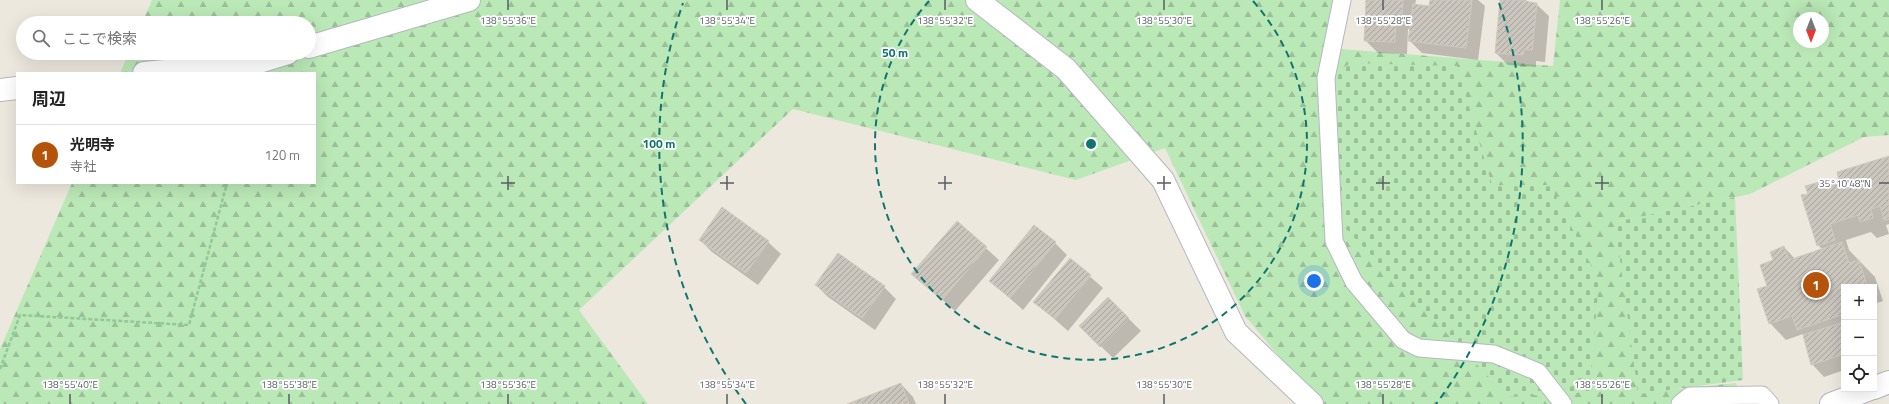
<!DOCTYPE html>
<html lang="ja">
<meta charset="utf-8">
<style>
body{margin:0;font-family:"Titillium Web","Noto Sans JP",sans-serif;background:#f2f2f2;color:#222}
.controls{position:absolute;right:12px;bottom:12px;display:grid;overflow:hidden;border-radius:0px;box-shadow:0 4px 16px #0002}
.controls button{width:36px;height:36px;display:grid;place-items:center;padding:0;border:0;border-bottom:1px solid #e0e0e0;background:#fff;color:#222;font:20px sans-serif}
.compass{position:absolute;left:1793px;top:12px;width:36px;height:36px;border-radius:50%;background:#fff;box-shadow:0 4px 16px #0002;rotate:180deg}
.you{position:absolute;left:1314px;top:281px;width:14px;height:14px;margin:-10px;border:3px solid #fff;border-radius:50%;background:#1a73e8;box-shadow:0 0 0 6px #1a73e833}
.badge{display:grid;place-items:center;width:26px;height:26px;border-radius:50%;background:#b45309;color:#fff;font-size:13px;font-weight:700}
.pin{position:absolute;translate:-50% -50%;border:2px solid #fff;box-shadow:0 1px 4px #0006}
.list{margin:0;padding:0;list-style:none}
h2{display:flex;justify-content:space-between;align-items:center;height:52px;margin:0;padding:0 16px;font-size:17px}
h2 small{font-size:13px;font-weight:400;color:#767676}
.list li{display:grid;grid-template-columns:26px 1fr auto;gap:12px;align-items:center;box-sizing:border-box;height:60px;padding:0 16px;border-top:1px solid #e0e0e0}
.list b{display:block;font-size:15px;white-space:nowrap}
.list p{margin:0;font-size:13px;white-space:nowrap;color:#767676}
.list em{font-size:13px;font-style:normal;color:#767676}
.icon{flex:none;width:22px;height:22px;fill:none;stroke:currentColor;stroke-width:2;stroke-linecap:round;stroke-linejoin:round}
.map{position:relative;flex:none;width:1889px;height:404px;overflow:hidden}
.search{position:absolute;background:#fff;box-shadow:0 4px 16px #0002;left:16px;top:16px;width:300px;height:44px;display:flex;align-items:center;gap:10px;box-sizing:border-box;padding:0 14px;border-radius:22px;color:#767676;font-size:15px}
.panel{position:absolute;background:#fff;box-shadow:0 4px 16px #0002;left:16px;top:72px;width:300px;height:112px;border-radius:0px}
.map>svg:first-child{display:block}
.forest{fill:url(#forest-firs);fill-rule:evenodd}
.cemetery{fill:url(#cemetery-stones)}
.shadow{fill:#0003}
.building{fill:url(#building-hatch);stroke:#d2c9bc}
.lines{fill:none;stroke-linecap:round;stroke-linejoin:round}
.lane-casing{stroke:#b5b8bd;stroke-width:19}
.street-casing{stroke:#b5b8bd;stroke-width:24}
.secondary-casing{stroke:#b2b8be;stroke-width:24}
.path{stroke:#90c99b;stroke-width:2.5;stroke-dasharray:4 2;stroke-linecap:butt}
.lane{stroke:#fff;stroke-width:17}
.street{stroke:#fff;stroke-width:22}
.secondary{stroke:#fff;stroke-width:22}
.ticks{fill:none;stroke:#585d62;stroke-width:1.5}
.ring{fill:none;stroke:#0f766e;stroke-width:2;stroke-dasharray:7 5}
.ticks-label{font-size:10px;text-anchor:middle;fill:#585d62;stroke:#fff;stroke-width:3.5;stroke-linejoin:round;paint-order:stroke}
.centre{fill:#0f766e;stroke:#fff;stroke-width:2}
.ring-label{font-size:12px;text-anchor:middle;font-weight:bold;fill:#0f766e;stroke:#fff;stroke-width:3.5;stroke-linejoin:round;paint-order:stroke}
</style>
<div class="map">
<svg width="1889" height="404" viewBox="0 0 1889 404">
<defs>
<pattern id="forest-firs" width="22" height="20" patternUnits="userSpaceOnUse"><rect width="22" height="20" fill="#bbe8b7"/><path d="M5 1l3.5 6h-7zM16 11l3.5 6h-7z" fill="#9bbf98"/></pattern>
<pattern id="cemetery-stones" width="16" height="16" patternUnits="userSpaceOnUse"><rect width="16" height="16" fill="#bbe8b7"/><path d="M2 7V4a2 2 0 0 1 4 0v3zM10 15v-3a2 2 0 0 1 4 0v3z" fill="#9bbf98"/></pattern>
<pattern id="building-hatch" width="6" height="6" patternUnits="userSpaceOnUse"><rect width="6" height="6" fill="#cac5bd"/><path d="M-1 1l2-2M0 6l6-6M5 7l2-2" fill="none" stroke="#a7a39d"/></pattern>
</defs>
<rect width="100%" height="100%" fill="#ede8de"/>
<!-- forest -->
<path class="forest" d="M152,0h1187l3,49 211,17 7,-66h329v135l-25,2 -114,57 -134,28 22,171 98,-10 6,21h-423l-74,-88 -80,-168 -89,32 -283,-71 -214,201 69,94h-648v-55l72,-166h243v-110h-195l9,-20h180v-30h-167zM1799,18h24v24h-24z"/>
<!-- cemetery -->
<path class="cemetery" d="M1351,63l106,3 35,119h58l49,96 -10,111 -81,5 -187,-194 -2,-122z
M1735,197l8,183 -105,14 -23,-172z"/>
<!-- shadow -->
<path class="shadow" d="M1367,0h49l-1,5 15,2 1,-7h47l7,6 -7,54 -56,-7 -13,-13 2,-11h-3l-1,25 -29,-1 -13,-13z
M1501,0h25l2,3 8,1 13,12 -4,46 -9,-1v6l-28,-2 -12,-12z
M1889,157v67l-3,1 3,9 -12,4 -6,-6 -25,8 3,10 26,27 8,24 -9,3v-17h-30v83l-20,7 -12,-13 -9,-30 -17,6 -16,-17 -1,-36 5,-26 10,-14 11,12 27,-10 -4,-4 -9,-51 14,-12 3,4 14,-5z
M957,222l42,38 -44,51 -42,-37z
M700,240l68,2 13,12 -23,31 -46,-33z
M1055,243l12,12 -44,55 -33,-29z
M1070,259l33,29 -35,43 -33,-29z
M816,285l68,2 12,12 -21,31 -47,-33z
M1108,298l33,33 -28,27 -33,-32z
M1874,315l3,10 -3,1z
M901,384l12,13 3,7h-67z"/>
<!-- building -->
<path class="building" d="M1366,0h37l-1,17h-6l-1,25 -31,-1z
M1430,0h42l-6,48 -58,-7 5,-37 16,2z
M1500,0h18l19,3 -5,47 -8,-1 -1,6 -28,-2z
M1889,156v63l-5,1 -4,-14 -9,3 2,9 -13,4 -2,-7 -28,9 5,16 -18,6 -16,-51 7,-1 -3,-8 18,-5 1,4 15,-4 -2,-9z
M722,207l47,34 -23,32 -47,-33z
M957,221l30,26 -45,53 -31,-26z
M1034,225l22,17 -46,56 -21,-17z
M1842,242l7,21 10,-3 8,25 -6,2h-17v27l-47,16 -5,-14 -23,8 -12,-35 10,-3 -7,-21 13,-5 -3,-8 14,-6 5,14z
M838,253l47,33 -23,32 -47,-33z
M1070,258l21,17 -36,44 -22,-17z
M1108,297l21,21 -29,29 -21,-21z
M1844,322v32l-33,11 -8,-30z
M901,383l8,21h-62z"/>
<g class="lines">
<!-- lane casing -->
<g class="lane-casing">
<path id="lane" d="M1342,0l-16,78 8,163 20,41 49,58 16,8 75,6 44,18 25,32
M1680,404l10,-8 72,-1 8,9"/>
</g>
<!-- street casing -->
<g class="street-casing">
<path id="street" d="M977,0l89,69 97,111 73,152 76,72
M309,47l160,-47
M144,73l115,-11 29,-9
M0,90l17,-2"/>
</g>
<!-- secondary casing -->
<g class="secondary-casing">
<path id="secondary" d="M1874,388l15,-6
M1831,404l39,-15"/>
</g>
<!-- path -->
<path class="path" d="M0,369l20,-54 169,10 38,-142"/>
<!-- lane -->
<use href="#lane" class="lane"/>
<!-- street -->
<use href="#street" class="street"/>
<!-- secondary -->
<use href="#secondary" class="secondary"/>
</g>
<!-- ticks -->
<path class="ticks" d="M508,0v10M727,0v10M945,0v10M1164,0v10M1383,0v10M1602,0v10M508,176v14M727,176v14M945,176v14M1164,176v14M1383,176v14M1602,176v14M501,183h14M720,183h14M938,183h14M1157,183h14M1376,183h14M1595,183h14M1879,183h10M70,394v10M289,394v10M508,394v10M727,394v10M945,394v10M1164,394v10M1383,394v10M1602,394v10"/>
<!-- distance rings -->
<g class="ring">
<path d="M1253 1A216 216 0 1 1 929 1"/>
<path d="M746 404A432 432 0 0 1 683 3M1499 3A432 432 0 0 1 1436 404"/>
</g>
<g class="ticks-label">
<text x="508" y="24">138°55'36"E</text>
<text x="727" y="24">138°55'34"E</text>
<text x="945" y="24">138°55'32"E</text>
<text x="1164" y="24">138°55'30"E</text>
<text x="1383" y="24">138°55'28"E</text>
<text x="1602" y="24">138°55'26"E</text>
<text x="1845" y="187">35°10'48"N</text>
<text x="70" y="388">138°55'40"E</text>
<text x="289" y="388">138°55'38"E</text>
<text x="508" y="388">138°55'36"E</text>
<text x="727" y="388">138°55'34"E</text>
<text x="945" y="388">138°55'32"E</text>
<text x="1164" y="388">138°55'30"E</text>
<text x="1383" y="388">138°55'28"E</text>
<text x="1602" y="388">138°55'26"E</text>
</g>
<circle cx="1091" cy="144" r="6" class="centre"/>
<g class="ring-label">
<text x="895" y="57">50 m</text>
<text x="659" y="148">100 m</text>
</g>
</svg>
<div class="controls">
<button>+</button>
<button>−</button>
<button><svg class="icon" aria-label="locate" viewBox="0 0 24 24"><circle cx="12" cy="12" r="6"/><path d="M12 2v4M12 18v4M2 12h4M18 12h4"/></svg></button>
</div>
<svg class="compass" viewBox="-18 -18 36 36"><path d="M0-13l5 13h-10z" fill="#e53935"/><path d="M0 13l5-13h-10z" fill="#767676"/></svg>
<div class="you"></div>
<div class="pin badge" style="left:1816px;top:285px">1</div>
<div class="search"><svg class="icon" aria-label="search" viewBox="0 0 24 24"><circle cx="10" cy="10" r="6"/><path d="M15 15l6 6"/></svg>ここで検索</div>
<section class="panel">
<h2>周辺<small></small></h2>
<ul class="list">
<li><span class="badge">1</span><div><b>光明寺</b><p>寺社</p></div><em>120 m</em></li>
</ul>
</section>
</div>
